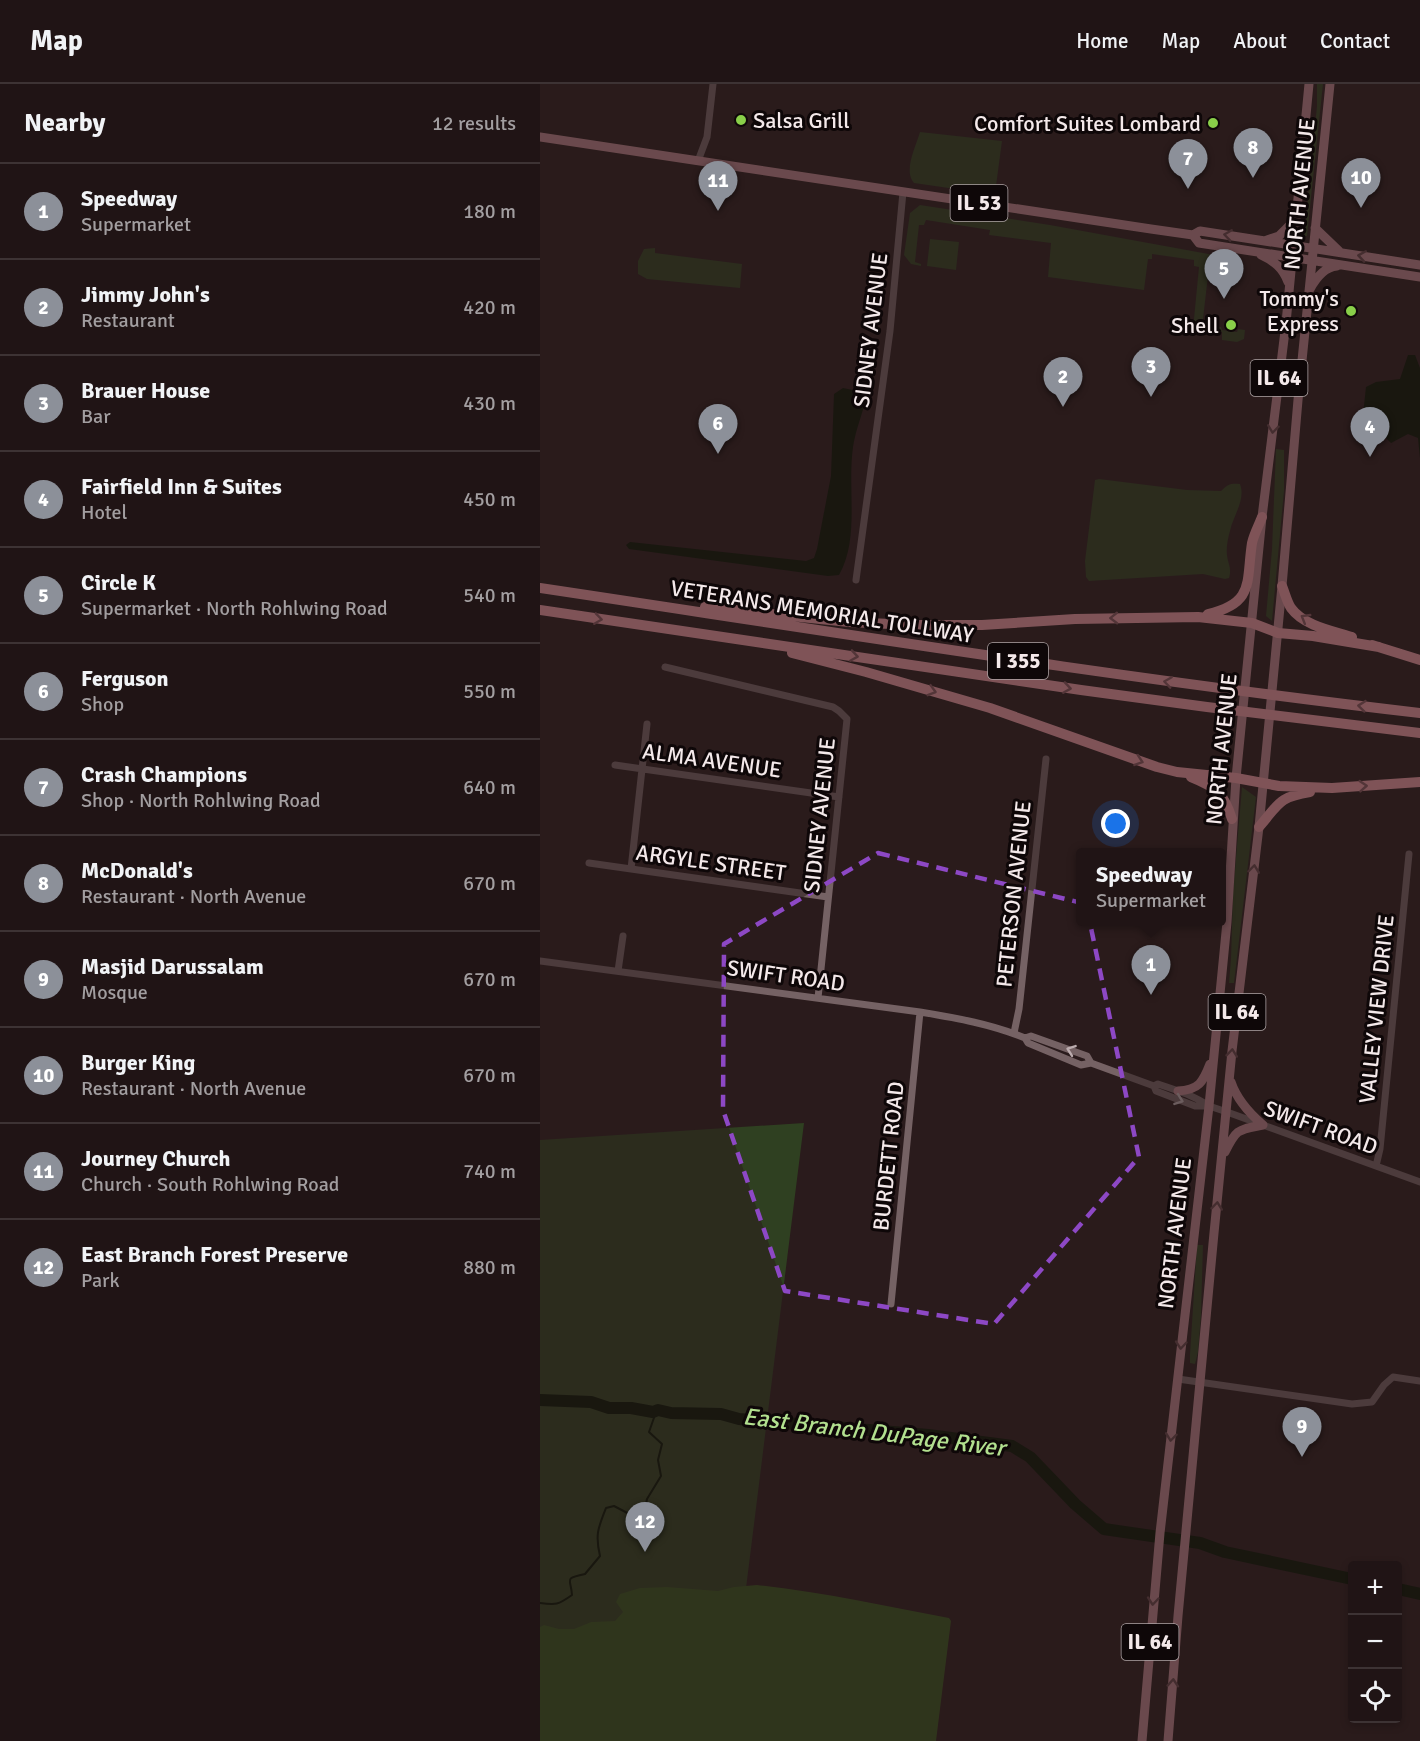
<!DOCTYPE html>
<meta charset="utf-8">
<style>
body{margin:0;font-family:Signika,sans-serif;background:#2d2122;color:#f1f3f6}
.controls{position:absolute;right:18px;bottom:18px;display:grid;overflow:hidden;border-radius:6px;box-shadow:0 3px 9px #0003}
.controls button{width:54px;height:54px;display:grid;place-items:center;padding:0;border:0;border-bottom:2px solid #3d3334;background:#201415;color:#f1f3f6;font:30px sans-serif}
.you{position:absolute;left:576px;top:740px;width:21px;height:21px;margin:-15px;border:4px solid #fff;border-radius:50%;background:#1a73e8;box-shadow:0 0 0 9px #1a73e833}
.badge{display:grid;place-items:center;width:39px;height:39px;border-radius:50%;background:#8c9099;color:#fff;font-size:20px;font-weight:700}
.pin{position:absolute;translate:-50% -50px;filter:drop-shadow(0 2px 3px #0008)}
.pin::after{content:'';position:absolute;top:32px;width:21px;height:18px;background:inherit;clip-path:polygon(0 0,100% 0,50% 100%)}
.popup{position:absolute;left:536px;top:764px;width:150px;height:78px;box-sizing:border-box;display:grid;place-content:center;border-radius:6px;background:#201415;filter:drop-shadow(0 2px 4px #0005);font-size:20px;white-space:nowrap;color:#a29ea0}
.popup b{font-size:22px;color:#f1f3f6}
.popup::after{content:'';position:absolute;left:50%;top:100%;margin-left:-12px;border:12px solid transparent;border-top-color:#201415}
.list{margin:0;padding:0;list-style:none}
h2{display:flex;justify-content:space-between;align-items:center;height:78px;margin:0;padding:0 24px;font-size:26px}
h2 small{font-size:20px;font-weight:400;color:#a29ea0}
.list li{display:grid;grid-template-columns:39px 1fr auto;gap:18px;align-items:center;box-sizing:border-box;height:96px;padding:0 24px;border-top:2px solid #3d3334}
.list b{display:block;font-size:22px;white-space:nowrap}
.list p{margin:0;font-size:20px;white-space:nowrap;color:#a29ea0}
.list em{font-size:20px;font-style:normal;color:#a29ea0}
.icon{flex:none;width:33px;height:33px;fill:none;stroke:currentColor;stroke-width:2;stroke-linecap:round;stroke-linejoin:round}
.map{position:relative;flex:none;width:880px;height:1657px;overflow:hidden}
header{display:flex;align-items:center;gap:36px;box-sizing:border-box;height:84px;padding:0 30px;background:#201415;border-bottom:2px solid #3d3334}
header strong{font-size:28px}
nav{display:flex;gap:33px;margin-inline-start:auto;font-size:21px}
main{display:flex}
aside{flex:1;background:#201415}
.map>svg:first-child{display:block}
.green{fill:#2f4021}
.forest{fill:#37541e}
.water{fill:#051300}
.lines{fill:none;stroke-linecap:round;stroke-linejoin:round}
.stream{stroke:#051300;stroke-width:2}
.river{stroke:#051300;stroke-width:12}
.minor{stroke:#756264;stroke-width:7}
.major{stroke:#b98289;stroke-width:9}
.highway{stroke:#e697a1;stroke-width:10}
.oneway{stroke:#644448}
.oneway2{stroke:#85565c}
.oneway3{stroke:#bbacae}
.marked{fill:none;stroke:#8d48c5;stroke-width:4.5;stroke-dasharray:12 8;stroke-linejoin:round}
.poi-dot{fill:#89cf49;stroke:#0e0708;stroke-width:2}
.labels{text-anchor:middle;stroke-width:6;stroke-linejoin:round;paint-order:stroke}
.shield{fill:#0e0708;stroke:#afa5a6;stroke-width:1.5}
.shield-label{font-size:21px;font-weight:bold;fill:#f4e9ea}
.poi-label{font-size:22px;fill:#f4e9ea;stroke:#0e0708;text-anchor:end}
.street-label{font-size:22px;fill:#f4e9ea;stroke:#0e0708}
.water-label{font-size:24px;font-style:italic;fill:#b2e08f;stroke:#0e0708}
</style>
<header>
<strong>Map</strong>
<nav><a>Home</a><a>Map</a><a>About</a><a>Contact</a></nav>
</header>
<main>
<aside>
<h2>Nearby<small>12 results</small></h2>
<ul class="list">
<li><span class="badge">1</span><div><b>Speedway</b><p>Supermarket</p></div><em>180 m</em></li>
<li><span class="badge">2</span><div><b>Jimmy John's</b><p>Restaurant</p></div><em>420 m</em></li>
<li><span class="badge">3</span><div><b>Brauer House</b><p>Bar</p></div><em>430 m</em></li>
<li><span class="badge">4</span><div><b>Fairfield Inn &amp; Suites</b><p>Hotel</p></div><em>450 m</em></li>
<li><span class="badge">5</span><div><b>Circle K</b><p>Supermarket · North Rohlwing Road</p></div><em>540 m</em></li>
<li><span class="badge">6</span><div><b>Ferguson</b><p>Shop</p></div><em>550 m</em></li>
<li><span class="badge">7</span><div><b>Crash Champions</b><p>Shop · North Rohlwing Road</p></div><em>640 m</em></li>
<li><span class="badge">8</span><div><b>McDonald's</b><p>Restaurant · North Avenue</p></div><em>670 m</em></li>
<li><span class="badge">9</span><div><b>Masjid Darussalam</b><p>Mosque</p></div><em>670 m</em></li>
<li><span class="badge">10</span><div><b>Burger King</b><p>Restaurant · North Avenue</p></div><em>670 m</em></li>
<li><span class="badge">11</span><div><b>Journey Church</b><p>Church · South Rohlwing Road</p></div><em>740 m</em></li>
<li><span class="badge">12</span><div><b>East Branch Forest Preserve</b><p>Park</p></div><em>880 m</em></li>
</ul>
</aside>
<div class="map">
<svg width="880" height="1657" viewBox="0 0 880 1657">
<rect width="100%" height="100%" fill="#2a1b1c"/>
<!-- green -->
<path class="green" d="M777,0h6l-16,152h-3l13,-130z
M380,48l82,9 -6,45h7l-6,9 -83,-12c-11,-12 2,-37 6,-51z
M380,121l130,20 164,30 6,6 -4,5 -7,1 -6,52 2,5 16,3 1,3 15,2 1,-3 7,1 -1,9 -7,3 -15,-2v-8l-29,-3 6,-62 -5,-1v-6l-42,-6v5h-4l-4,31 -96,-13 3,-34 -62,-8 1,-5 -64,-10 -2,5h-5l-4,37 6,2v2l-10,-2 -7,-9 6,-42z
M390,155l29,3 -3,28 -29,-4z
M115,164v5l87,11 -2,24 -93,-9 -9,-5v-13l6,-12z
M736,365l8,1v41l-12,130 -6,-5 6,-67z
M559,395l88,11 34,1c7,-7 10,-8 19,-7 6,16 -7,32 -10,47 -2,7 -4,17 -3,24 1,9 5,13 2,23l-4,1 -22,-5 -114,7 -3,-4 -1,-16 10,-81z
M702,703l14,10 -22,186h-5l2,-25 2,-65z
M264,1039l-77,618h-187v-601z
M657,1161h6l-2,70 -3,37 -3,12 -5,-1v-9z"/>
<!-- forest -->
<path class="forest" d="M217,1501c65,7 128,21 192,33l2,3 -15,120h-396v-114l4,-2 15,4h15l17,-7 24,-1 8,-9 -7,-10 4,-8 20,-6 27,-1 51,4 16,-4z"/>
<!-- water -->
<path class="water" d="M868,271h7l5,13v90l-2,-20 -10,-4 -17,9 -28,-28 3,-28 10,-5 24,-3z
M303,304l14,3 2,8 6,4c-4,14 -10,30 -12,44 -6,42 7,91 -14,128l-11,1 -199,-27 -3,-4 4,-3 176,19 8,-3 3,-9 14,-73 3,-82z"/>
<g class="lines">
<!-- stream -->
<path class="stream" d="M0,1519c16,2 18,2 32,-8 -1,-17 -9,-16 13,-21l15,-18c-5,-21 -2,-28 6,-48l8,-2 21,11 9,-3 3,-15 14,-23 -3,-16 4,-16 -13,-12 7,-20"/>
<!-- river -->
<path class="river" d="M0,1316l51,2 18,6h22l22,4 5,-2 13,3 50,1 18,5 189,16 84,11 18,11 45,47 29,25 96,14 25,9 127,27
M858,1505l22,5"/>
<!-- minor -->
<path class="minor" d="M158,77l9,-24 6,-53
M316,496l34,-249 13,-139
M125,583l168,40 6,4 8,8 -29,279
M75,681l224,32
M49,779l239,34
M91,785l16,-145
M0,877l380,51c36,6 71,12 105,26l6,-2 56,20 4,7
M78,887l5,-35
M474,949l5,-24 27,-250
M485,954l3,5 53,22 10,-2 63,23 2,5 39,15h14l18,6 193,70
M614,1002l4,-2c18,6 35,11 51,22
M836,1082l4,-17 29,-295
M351,1220l29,-292
M638,1295l174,25 20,-2 12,-17 9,-8 27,4"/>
<!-- major -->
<path class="major" d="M0,53l611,92 42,6 7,-4 220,34
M775,144l24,23
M653,151l6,8 221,34
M727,156l12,-4 17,-17
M721,171c13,6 22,13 27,27
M770,205c6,-11 14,-22 27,-23
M691,998c6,18 18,31 32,43
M638,1007c21,-1 25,-9 32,-27
M685,1068c12,-24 13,-22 38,-27
M602,1657l18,-208 49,-427 18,-184 9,-144 26,-261 24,-194 23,-239
M628,1657l10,-125 36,-383 18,-182 27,-224 23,-241 16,-186 32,-316"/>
<!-- highway -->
<path class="highway" d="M742,502c3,7 5,16 9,22 13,18 42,23 61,29
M0,504c293,44 585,91 880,125
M165,523l144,15 62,3h71l93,-6 123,-2 54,6 26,10 35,3 66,11
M0,526l541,80 126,17 213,26
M668,530c47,-11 38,-32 44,-71 2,-9 7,-18 10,-26
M832,561l48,15
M252,569l74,19 124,36 167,59 20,5 59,6 43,8 53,2 88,-6
M651,693c25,10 33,16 41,42
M719,743c20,-23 19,-30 51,-35"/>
</g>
<!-- one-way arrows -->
<defs><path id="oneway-chevron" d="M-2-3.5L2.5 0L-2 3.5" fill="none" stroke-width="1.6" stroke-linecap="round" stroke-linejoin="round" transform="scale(1.5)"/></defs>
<g class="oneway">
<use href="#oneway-chevron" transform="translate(688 151) rotate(-172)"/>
<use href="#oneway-chevron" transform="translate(822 172) rotate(-171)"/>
<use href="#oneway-chevron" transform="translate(733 345) rotate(97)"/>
<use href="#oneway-chevron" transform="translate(714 785) rotate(-83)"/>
<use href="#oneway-chevron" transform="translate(692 969) rotate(-84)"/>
<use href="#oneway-chevron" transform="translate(677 1122) rotate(-84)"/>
<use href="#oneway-chevron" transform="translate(641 1261) rotate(95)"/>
<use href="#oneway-chevron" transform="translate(631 1353) rotate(97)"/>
<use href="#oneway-chevron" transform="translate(613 1517) rotate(95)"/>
<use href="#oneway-chevron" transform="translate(633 1599) rotate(-86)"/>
</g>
<g class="oneway2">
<use href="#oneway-chevron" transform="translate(574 534) rotate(179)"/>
<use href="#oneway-chevron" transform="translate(765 534) rotate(-149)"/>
<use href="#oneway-chevron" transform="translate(58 535) rotate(8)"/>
<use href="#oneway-chevron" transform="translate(314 572) rotate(9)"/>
<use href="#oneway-chevron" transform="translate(628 598) rotate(-172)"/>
<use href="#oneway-chevron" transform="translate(527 604) rotate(9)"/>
<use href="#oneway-chevron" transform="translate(392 607) rotate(16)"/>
<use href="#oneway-chevron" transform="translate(822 622) rotate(-174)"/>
<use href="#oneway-chevron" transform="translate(599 677) rotate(19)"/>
<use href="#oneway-chevron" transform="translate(823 702) rotate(-4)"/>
</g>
<g class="oneway3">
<use href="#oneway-chevron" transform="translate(531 966) rotate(-160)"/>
<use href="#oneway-chevron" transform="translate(639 1016) rotate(20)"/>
</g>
<!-- marked area -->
<path d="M0 0H880V1657H0ZM338,769l208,51 53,253 -145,167 -209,-33 -62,-181 1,-166z" fill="#2a1b1c" fill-opacity=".55" fill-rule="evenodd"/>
<path class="marked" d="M338,769l208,51 53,253 -145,167 -209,-33 -62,-181 1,-166z"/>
<!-- markers -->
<g class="poi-dot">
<circle cx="201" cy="36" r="6"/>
<circle cx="673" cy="39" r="6"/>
<circle cx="811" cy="227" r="6"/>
<circle cx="691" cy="241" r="6"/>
</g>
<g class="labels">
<!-- shield labels -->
<g class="shield">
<rect x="410.5" y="101" width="57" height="36" rx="4.5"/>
<rect x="710.5" y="276" width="57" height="36" rx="4.5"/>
<rect x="448" y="559" width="60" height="36" rx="4.5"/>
<rect x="668.5" y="910" width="57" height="36" rx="4.5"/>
<rect x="581.5" y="1540" width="57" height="36" rx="4.5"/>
</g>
<g class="shield-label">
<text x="439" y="126">IL 53</text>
<text x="739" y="301">IL 64</text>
<text x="478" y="584">I 355</text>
<text x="697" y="935">IL 64</text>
<text x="610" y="1565">IL 64</text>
</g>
<!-- poi labels -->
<g class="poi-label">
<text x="213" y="44" text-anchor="start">Salsa Grill</text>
<text x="661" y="47">Comfort Suites Lombard</text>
<text x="799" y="222">Tommy's<tspan x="799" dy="25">Express</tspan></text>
<text x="679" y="249">Shell</text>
</g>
<!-- street labels -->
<g class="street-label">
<text transform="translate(759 110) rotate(-84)" y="8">NORTH AVENUE</text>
<text transform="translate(330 246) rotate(-83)" y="8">SIDNEY AVENUE</text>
<text transform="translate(282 527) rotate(9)" y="8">VETERANS MEMORIAL TOLLWAY</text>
<text transform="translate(681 665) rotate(-84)" y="8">NORTH AVENUE</text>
<text transform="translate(172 676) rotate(8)" y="8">ALMA AVENUE</text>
<text transform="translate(279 731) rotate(-84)" y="8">SIDNEY AVENUE</text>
<text transform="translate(171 778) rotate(8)" y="8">ARGYLE STREET</text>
<text transform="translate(473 810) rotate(-84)" y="8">PETERSON AVENUE</text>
<text transform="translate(246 891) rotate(8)" y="8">SWIFT ROAD</text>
<text transform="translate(836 925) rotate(-84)" y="8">VALLEY VIEW DRIVE</text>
<text transform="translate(781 1043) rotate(20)" y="8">SWIFT ROAD</text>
<text transform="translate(348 1072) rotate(-84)" y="8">BURDETT ROAD</text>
<text transform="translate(634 1149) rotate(-83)" y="8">NORTH AVENUE</text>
</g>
<!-- water labels -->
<g class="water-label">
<text transform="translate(334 1348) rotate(7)" y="8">East Branch DuPage River</text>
</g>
</g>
</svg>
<div class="controls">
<button>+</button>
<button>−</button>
<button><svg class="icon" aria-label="locate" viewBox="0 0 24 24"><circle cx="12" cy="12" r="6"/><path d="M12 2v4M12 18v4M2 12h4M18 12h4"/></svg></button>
</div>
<div class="you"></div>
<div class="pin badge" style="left:611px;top:911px">1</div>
<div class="popup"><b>Speedway</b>Supermarket</div>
<div class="pin badge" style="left:523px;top:323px">2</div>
<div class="pin badge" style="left:611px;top:313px">3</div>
<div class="pin badge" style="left:830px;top:373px">4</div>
<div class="pin badge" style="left:684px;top:215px">5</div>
<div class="pin badge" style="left:178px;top:370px">6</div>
<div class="pin badge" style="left:648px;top:105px">7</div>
<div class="pin badge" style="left:713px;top:94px">8</div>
<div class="pin badge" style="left:762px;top:1373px">9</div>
<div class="pin badge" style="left:821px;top:124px">10</div>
<div class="pin badge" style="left:178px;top:127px">11</div>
<div class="pin badge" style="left:105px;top:1468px">12</div>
</div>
</main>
